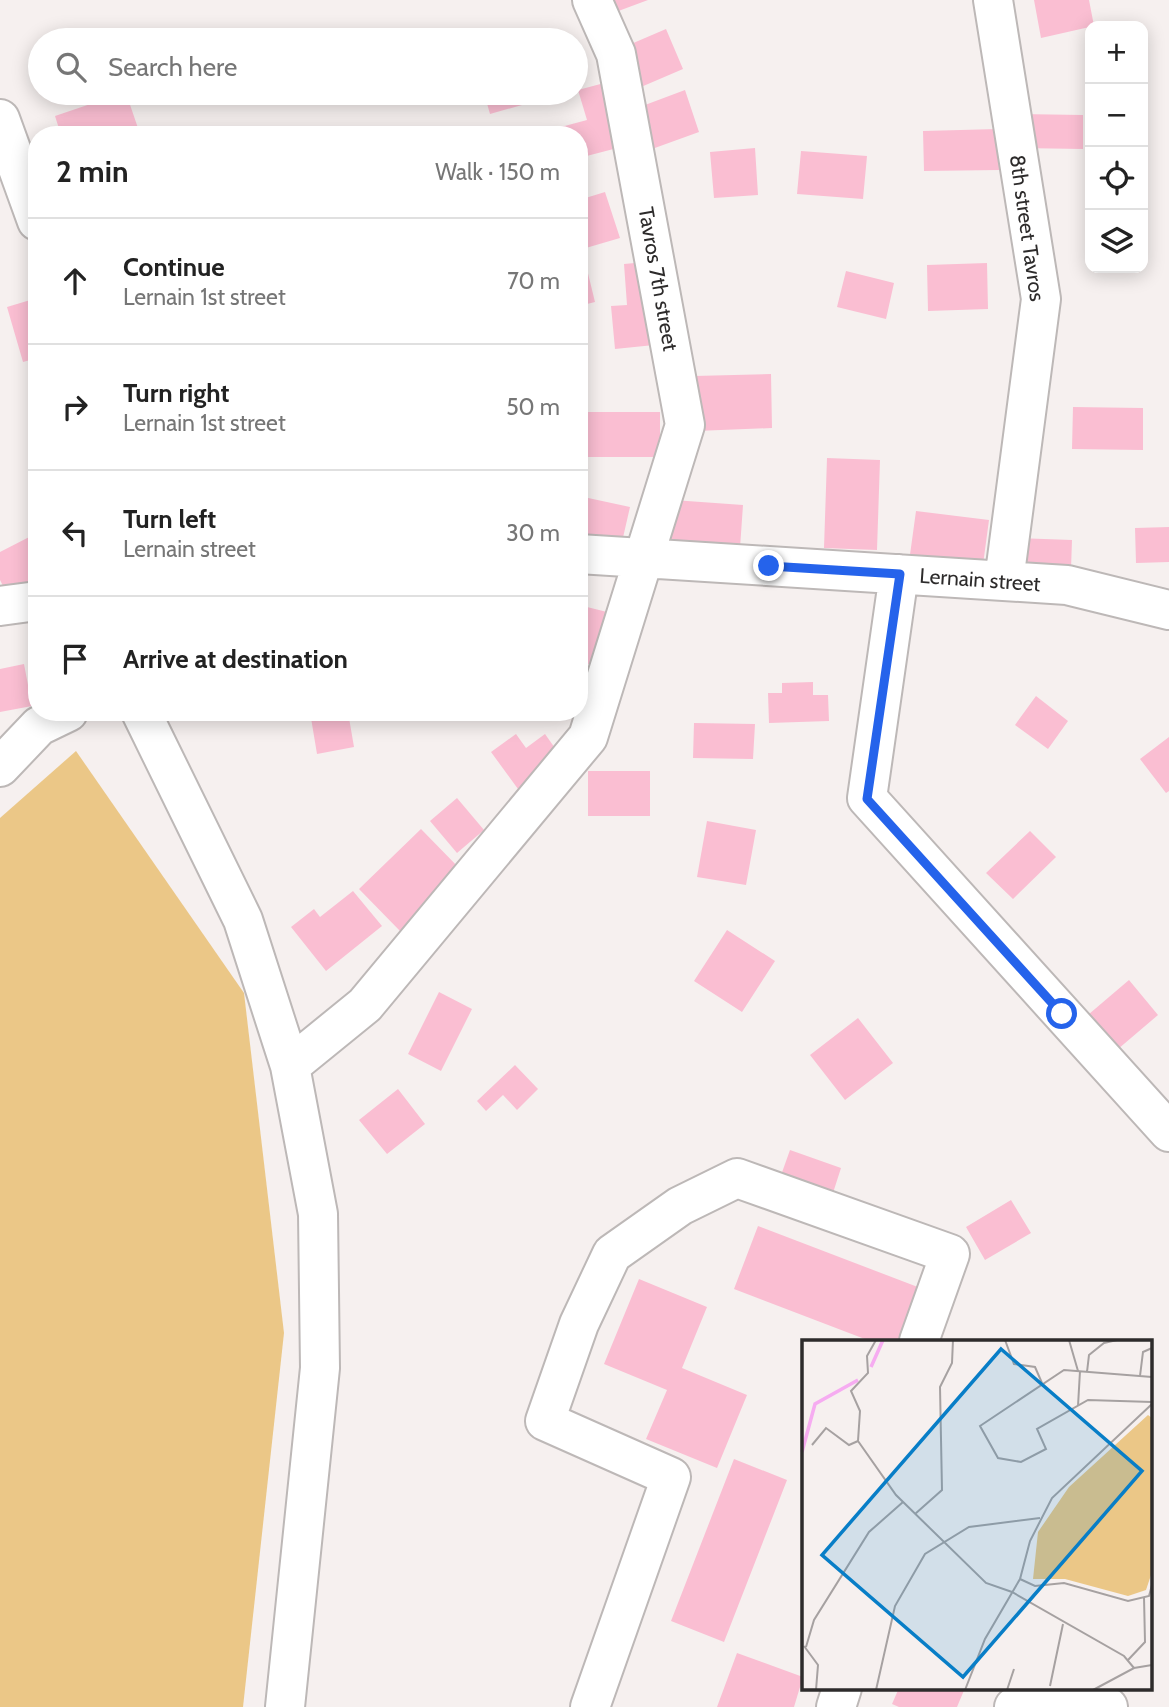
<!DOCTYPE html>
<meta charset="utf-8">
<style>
body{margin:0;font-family:Cabin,sans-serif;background:#f6f6f6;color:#222}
.controls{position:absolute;right:21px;top:21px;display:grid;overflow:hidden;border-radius:14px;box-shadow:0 4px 18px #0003}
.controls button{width:63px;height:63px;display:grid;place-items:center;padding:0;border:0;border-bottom:2px solid #e0e0e0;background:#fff;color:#222;font:35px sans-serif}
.stop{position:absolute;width:21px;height:21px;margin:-16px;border:5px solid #2563eb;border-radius:50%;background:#fff}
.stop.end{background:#2563eb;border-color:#fff;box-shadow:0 2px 7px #0008}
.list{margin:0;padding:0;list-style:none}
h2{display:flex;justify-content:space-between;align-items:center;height:91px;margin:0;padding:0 28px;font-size:30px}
h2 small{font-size:23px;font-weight:400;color:#767676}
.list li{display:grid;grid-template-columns:46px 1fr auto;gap:21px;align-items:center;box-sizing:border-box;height:126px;padding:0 28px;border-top:2px solid #e0e0e0}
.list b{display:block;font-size:26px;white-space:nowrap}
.list p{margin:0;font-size:23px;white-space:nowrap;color:#767676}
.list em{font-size:23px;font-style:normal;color:#767676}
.icon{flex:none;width:38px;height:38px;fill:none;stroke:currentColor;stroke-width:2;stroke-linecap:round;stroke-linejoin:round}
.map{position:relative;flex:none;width:1169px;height:1707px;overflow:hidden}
.search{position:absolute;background:#fff;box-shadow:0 4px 18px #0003;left:28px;top:28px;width:560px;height:77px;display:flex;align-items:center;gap:18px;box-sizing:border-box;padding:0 24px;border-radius:38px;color:#767676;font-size:26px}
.panel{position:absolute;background:#fff;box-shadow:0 4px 18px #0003;left:28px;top:126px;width:560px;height:595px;border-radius:28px}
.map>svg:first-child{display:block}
.green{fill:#ebc787}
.building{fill:#fabed2}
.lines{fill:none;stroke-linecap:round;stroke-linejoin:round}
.minor-casing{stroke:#bdb8b7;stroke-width:42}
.minor{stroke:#fff;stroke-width:38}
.route{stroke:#2563eb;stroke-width:9}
.labels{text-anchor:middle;stroke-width:5;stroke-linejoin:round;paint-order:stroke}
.street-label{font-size:21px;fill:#2d2b2b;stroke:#fff}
.inset-river{fill:none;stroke:#f6acf1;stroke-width:3.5}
.inset-road{fill:none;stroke:#a6a1a1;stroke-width:2}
.view{fill:#087ec7;fill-opacity:0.15;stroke:#087ec7;stroke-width:3.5}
.inset-edge{fill:none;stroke:#2d2b2b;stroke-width:3.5}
</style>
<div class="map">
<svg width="1169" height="1707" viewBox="0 0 1169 1707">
<rect width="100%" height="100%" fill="#f6f0ef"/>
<!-- green -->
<path class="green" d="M76,751l168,242 40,340 -41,374h-243v-889z"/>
<!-- building -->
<path class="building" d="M599,0h49l-43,16z
M1034,0h55l5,26 -53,12z
M666,29l17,40 -49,21 -17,-40z
M438,31l3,9h-27z
M608,82l17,64 -46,12v-23h-32l-1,-4 41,-11 -9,-30z
M685,90l14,42 -47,17 -15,-41z
M123,93h3l13,38 -12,4h-66l-6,-19z
M484,93h42l3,10 -39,11z
M1019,114l64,1v34l-64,-1z
M998,129l1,41 -75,1 -1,-40z
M755,148l3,47 -44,3 -4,-46z
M801,151l66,5 -4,43 -66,-5z
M605,192l15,46 -41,12v-50z
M584,257l11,45 -16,4v-48z
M646,262l8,83 -39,4 -4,-43 16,-1 -3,-41z
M987,263l1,46 -60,2 -1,-46z
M846,271l48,12 -8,36 -49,-12z
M37,298v60l-14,4 -16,-55z
M771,374l1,54 -76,3 -2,-55z
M1073,407l70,1v42l-71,-1z
M586,412h74v45h-73z
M827,458l53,2 -3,90 -53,-2z
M579,496l51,11 -8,35 -43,-10z
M673,500l70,5 -3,43 -70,-5z
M916,511l73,9 -7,52 -73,-10z
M1169,527v35l-33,1 -1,-35z
M37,533v48l-29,15 -8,-16v-28z
M1013,538l59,2 -1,29 -58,-2z
M579,605l32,8 -13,53 -19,-4z
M24,664l8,42 -32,6v-43z
M813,682v13h15l1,26 -60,2 -1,-30h14v-10z
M1036,696l32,25 -20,28 -33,-24z
M310,712h38l6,35 -37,7z
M694,723l61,1 -2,35 -60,-1z
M516,734l10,14 19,-14 17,24 -44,31 -27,-37z
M1169,737v54l-3,2 -26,-34z
M588,771h62v45h-62z
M457,798l27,32 -27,23 -27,-32z
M707,821l49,9 -10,55 -49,-8z
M421,829l42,43 -63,59 -41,-42z
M1030,831l26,26 -43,42 -27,-26z
M353,891l29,35 -56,45 -35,-44 23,-18 6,8z
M727,930l48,31 -33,51 -48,-31z
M1129,980l29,35 -47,40 -29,-35z
M439,992l33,17 -31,62 -33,-17z
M858,1018l35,45 -48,37 -35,-45z
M515,1065l23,24 -21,21 -14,-15 -17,16 -9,-10z
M398,1089l27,35 -38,30 -28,-34z
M790,1150l51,18 -9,28 -52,-18z
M1011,1200l20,33 -46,27 -19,-33z
M758,1226l165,63 -19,52h-34l-136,-52z
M639,1279l68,28 -25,61 65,27 -30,73 -71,-29 21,-49 -63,-26z
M734,1459l53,21 -63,162 -53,-21z
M737,1653l66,24 -9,30h-77z
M899,1688h66l-8,19h-58l-7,-3z"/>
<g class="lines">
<!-- minor casing -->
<g class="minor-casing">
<path id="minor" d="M993,0l48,299 -37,282
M0,119l37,102
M579,554l488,31 102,25
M899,574l-32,224 302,334
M0,606l37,-5
M141,712l102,208 47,146 28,148 2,154 -35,339
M0,767l39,-41 29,-14
M290,1066l75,-61 223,-268 97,-312 -69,-371 -24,-54
M1049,1688l59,19
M590,1707l81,-230 -126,-56 34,-97 33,-70 68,-48 57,-28 213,76 -31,87
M836,1707l6,-19
M1014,1707l31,-19"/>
</g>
<!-- minor -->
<use href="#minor" class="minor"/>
</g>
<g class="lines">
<!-- route -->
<path class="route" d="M769,566l131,8 -33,225 195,215"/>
</g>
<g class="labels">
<!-- street labels -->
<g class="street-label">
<text transform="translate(1027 228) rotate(82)" y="7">8th street Tavros</text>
<text transform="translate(658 279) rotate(80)" y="7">Tavros 7th street</text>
<text transform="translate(980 580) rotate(4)" y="7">Lernain street</text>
</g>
</g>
<!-- overview -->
<g transform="translate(802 1340)">
<rect width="350" height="350" fill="#f6f0ef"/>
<path d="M346,75l4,3v154l-6,18 -18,6 -63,-17h-32l5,-47 31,-45z" fill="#ebc787"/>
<path class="inset-river" d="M69,27l12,-27M0,112l13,-48 43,-24"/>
<path class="inset-road" d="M74,0l-9,16 1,17 -17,18 9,20 -2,30 38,54 90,88 26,9 112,64 10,12M203,0l9,24 21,3 7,16M267,0l9,31M285,32l2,-17 15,-12 13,-3M338,36l3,-24 9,-4M350,37l-88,-7 -84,56 18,32 23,4 25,-13 -9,-20 51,-29 64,2M276,66l2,-35M10,105l14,-17 23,17 9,-4M113,174l27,-24 -2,-103 12,-24 1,-23M218,239l15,7 29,-3 64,18 21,-5 3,-11M2,306l14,19 -2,25M4,307l8,-27 55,-88 34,-30M326,320l17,-18 -1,-45M248,346l13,-62M74,350l19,-84 30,-52 44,-27 71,-9M163,350l20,-51 35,-60 10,-38 22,-43 100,-94M205,350l7,-21M291,350l41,-22 18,-3"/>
<path class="view" d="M199,9l141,122 -179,206 -141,-122z"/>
<rect width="350" height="350" class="inset-edge"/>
</g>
</svg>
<div class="controls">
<button>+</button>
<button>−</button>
<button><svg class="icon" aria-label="locate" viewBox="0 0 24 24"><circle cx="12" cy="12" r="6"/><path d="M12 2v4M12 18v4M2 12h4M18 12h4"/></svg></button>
<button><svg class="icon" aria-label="layers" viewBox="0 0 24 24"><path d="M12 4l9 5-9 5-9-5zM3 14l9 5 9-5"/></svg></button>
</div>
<div class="stop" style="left:1062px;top:1014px"></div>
<div class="stop end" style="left:769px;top:566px"></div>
<div class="search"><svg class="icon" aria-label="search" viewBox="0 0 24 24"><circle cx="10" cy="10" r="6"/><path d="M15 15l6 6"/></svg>Search here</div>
<section class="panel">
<h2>2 min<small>Walk · 150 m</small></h2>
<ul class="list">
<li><svg class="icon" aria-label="ahead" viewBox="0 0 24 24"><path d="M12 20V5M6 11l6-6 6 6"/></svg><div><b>Continue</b><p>Lernain 1st street</p></div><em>70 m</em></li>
<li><svg class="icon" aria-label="right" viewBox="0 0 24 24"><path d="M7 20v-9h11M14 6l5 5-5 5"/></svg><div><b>Turn right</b><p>Lernain 1st street</p></div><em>50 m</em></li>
<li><svg class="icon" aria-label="left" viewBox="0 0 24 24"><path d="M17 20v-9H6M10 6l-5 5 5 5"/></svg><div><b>Turn left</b><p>Lernain street</p></div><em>30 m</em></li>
<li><svg class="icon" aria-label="arrive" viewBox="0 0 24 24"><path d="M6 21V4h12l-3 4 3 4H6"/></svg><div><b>Arrive at destination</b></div></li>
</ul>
</section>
</div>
